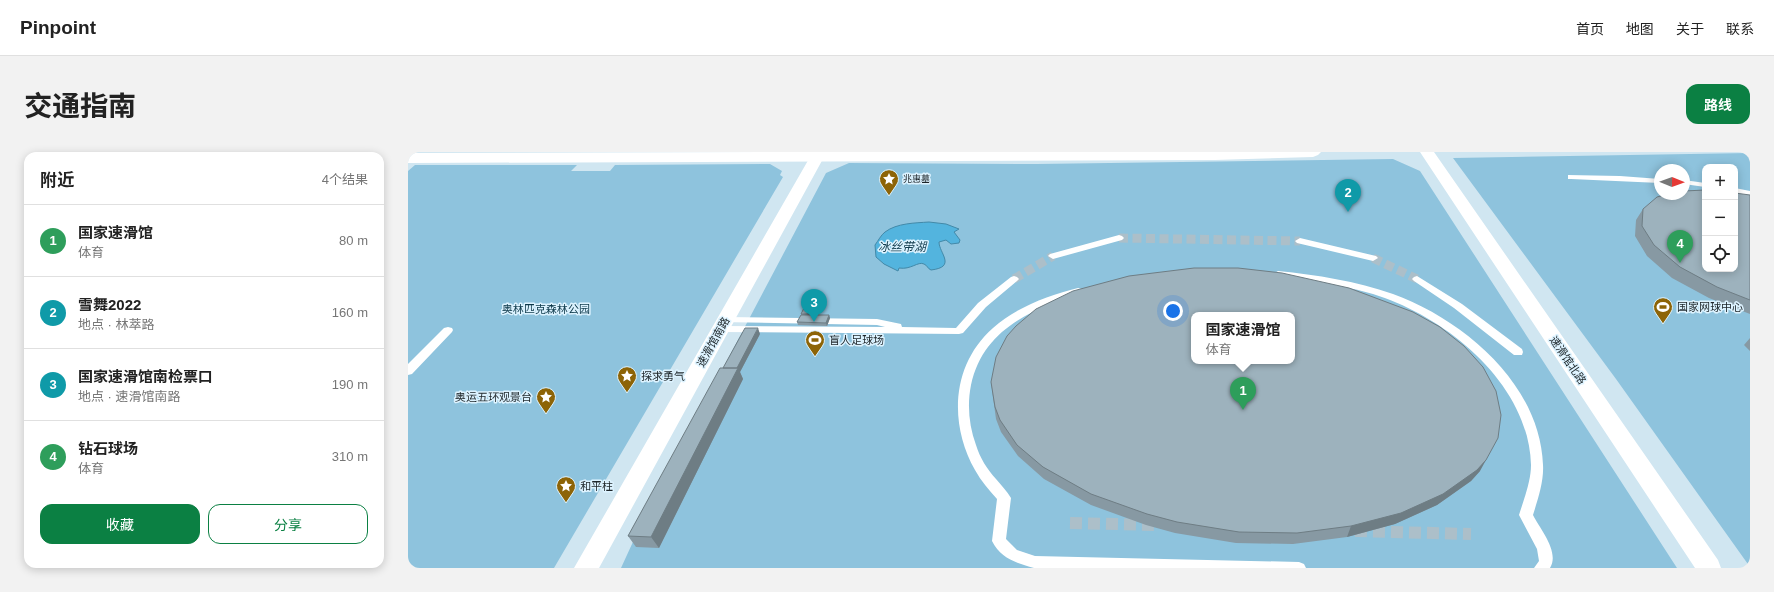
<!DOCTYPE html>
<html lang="zh">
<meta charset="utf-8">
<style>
body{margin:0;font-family:Arial,"Noto Sans SC",sans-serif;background:#f2f2f2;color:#222}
.controls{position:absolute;right:12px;top:12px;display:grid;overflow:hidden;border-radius:8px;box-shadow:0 2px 10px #0003}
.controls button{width:36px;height:36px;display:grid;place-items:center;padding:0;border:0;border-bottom:1px solid #e0e0e0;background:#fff;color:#222;font:20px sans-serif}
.compass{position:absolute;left:1246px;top:12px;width:36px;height:36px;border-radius:50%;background:#fff;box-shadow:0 2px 10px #0003;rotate:91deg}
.you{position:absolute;left:765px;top:159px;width:14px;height:14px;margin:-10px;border:3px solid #fff;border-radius:50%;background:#1a73e8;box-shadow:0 0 0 6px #1a73e833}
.badge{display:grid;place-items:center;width:26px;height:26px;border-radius:50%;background:#0b8043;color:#fff;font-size:13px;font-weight:700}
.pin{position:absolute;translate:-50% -33px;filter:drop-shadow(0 1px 2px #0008)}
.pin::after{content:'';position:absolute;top:21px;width:14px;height:12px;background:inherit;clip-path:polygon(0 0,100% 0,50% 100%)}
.popup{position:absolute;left:783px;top:160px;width:104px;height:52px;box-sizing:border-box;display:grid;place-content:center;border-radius:8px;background:#fff;filter:drop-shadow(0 1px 3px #0005);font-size:13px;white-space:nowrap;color:#767676}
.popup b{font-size:15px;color:#222}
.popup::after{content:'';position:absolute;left:50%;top:100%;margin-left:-8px;border:8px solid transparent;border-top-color:#fff}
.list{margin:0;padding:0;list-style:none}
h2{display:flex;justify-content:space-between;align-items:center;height:52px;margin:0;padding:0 16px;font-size:17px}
h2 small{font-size:13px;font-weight:400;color:#767676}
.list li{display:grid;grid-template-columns:26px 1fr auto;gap:12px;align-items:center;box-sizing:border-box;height:72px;padding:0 16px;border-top:1px solid #e0e0e0}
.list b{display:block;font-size:15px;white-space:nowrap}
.list p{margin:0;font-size:13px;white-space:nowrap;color:#767676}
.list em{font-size:13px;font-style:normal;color:#767676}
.actions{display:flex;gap:8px;padding:12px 16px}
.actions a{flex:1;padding:9px 0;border:1px solid #0b8043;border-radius:12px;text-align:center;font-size:14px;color:#0b8043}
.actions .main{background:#0b8043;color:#fff}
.icon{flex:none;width:22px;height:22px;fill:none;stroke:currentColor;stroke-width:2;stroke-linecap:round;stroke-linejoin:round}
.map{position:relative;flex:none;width:1342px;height:416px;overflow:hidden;border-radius:12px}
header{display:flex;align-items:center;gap:24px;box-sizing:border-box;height:56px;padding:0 20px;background:#fff;border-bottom:1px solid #e0e0e0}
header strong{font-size:19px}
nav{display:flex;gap:22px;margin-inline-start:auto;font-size:14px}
.intro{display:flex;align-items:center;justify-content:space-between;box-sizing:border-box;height:96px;padding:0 24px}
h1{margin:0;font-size:28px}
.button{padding:10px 18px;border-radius:12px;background:#0b8043;color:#fff;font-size:14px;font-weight:700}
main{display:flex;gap:24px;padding:0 24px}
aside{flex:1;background:#fff;border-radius:12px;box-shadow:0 2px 10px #0003}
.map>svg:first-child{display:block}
.green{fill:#8ec3dd;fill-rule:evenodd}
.water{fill:#53b4de;stroke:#4389a8}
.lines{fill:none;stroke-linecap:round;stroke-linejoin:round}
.pedestrian-tunnel-far1{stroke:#acbfc9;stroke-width:9;stroke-dasharray:9 4.5;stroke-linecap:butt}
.pedestrian-tunnel{stroke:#acbfc9;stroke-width:12;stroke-dasharray:12 6;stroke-linecap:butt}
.pedestrian{fill:#fff;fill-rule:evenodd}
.tertiary{fill:#fff;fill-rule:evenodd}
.primary{fill:#fff;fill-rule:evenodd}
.wall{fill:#8799a3}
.shaded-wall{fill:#6e7d84}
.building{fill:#9db2bd;stroke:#6e7d84;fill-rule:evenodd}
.labels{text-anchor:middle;stroke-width:3;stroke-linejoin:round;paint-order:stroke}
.far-poi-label{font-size:9px;fill:#1d2529;stroke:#ddf3ff;text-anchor:start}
.poi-label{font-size:11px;fill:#1d2529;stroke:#ddf3ff;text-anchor:start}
.park-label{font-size:11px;fill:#0c384a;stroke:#ddf3ff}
.street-label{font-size:11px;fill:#1d2529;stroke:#ddf3ff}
.water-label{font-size:12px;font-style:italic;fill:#133d4f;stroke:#ddf3ff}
</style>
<header>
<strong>Pinpoint</strong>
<nav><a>首页</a><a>地图</a><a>关于</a><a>联系</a></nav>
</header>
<div class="intro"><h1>交通指南</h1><a class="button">路线</a></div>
<main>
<aside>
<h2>附近<small>4个结果</small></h2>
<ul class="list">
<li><span class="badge" style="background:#2e9e5b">1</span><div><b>国家速滑馆</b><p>体育</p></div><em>80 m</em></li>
<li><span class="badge" style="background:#0f9aa8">2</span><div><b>雪舞2022</b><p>地点 · 林萃路</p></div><em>160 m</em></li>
<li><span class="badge" style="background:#0f9aa8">3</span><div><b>国家速滑馆南检票口</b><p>地点 · 速滑馆南路</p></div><em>190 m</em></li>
<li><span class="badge" style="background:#2e9e5b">4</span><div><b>钻石球场</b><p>体育</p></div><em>310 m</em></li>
</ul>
<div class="actions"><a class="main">收藏</a><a>分享</a></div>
</aside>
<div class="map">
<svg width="1342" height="416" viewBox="0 0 1342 416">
<rect width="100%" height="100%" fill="#d0e6f1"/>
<!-- green -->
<path class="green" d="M1342,1v414l-134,-188 -163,-221zM1297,15h30v102h-30zM1252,18h24v24h-24z
M985,7l27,12 257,397h-1056l22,-48 183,-347 23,-10 188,1zM786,163h98v46h-98z
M362,12l12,7 -2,4 3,2 -229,391h-146v-397l7,-6h162l-6,6h39l5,-6z"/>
<!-- water -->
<path class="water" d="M521,70l17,2 13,5 -5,3 6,8 -1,3 -8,1 -5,-4 -7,2c0,11 18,25 -8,28 -3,-1 -4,-5 -7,-6 -6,-3 -13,6 -25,4l-1,3 -14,-7 -8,-7 -1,-12c3,-4 6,-10 10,-13 12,-9 30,-9 44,-10z"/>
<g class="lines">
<!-- pedestrian-tunnel-far1 -->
<path class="pedestrian-tunnel-far1" d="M711,86l181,3
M965,106l44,21
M606,127l39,-23"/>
<!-- pedestrian-tunnel -->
<path class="pedestrian-tunnel" d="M662,371l88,2
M947,379l116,3"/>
<!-- pedestrian -->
<path class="pedestrian" d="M1160,23l52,1 40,3v4l-89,-4h-3z
M1276,28l21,3v4l-21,-3z
M1327,36l15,3v6l-15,-4z
M711,83l3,1 2,2 -2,2 -69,19 -5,-3 2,-2z
M892,86l76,18 2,2 -5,3 -76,-18 -2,-2z
M870,119c39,4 78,10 115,23 71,26 147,90 150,171 1,16 -5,34 -10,50 7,14 27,37 17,53h-16l5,-7 -2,-12 -18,-34c5,-16 12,-34 12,-50 -2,-82 -86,-149 -158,-171 -21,-6 -43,-10 -65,-13 -11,-2 -23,-2 -33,-5l-2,-2z
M606,124l3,1 2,2 -2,2 -31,26 -23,26 -4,1 -239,-2 -5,-3 5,-3 165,1 -8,-2 -156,-3 -1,-2 1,-2 4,-1 152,2 24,5 1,3 54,1 22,-25 33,-26z
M1009,124l45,28 60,45 1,3 -1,3h-8l-60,-47 -40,-27 -2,-2 2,-2z
M670,136l4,1 1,2 -1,2c-50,16 -99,36 -111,92 -4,20 -2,41 5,60 4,13 11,24 20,34 5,6 11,12 15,19l-5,41 11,11 18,6 264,6 5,2 2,4h-272c-17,-5 -33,-9 -42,-27l5,-42c-8,-9 -16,-18 -22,-29 -26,-46 -24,-105 18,-142 22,-20 56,-33 85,-40z
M40,175l4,1 1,2 -1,2 -40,42 -4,1v-11l36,-36z"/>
<!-- tertiary -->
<path class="tertiary" d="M1012,0h14l284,408 3,8h-26z
M409,1l5,1 2,3 -225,411h-25l236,-411 2,-3z"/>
<!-- primary -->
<path class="primary" d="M358,0h555l-3,3 -5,2 -98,3 -807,3v-10z"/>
</g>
<!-- wall -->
<path class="wall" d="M1342,43v119l-41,-16 -37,-20 -25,-22 -12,-20 1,-16 7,-11z
M404,157l-3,6h20l1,3 -3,8 -29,-1 -1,-3 4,-7v-1z
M352,182l-20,38 3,7 -84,169 -23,-1 -8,-11 95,-168z
M1342,186v13l-6,-6z
M583,230l489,89 -9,10 -34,24 -42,19 -48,13 -54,7 -57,-1 -61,-10 -29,-8 -55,-20 -47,-26 -26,-23 -17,-24 -5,-13z"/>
<!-- shaded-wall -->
<path class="shaded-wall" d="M403,154l1,3 -4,8 -1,-3z
M421,163l1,3 -3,8 -1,-3z
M350,176l2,6 -20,38 3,7 -84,169 -8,-11 85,-168z
M1078,308l-6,11 -9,10 -34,24 -42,19 -48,13 4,-11z"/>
<!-- building -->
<path class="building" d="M1297,38v79h30v-76l15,2v105l-33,-13 -37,-20 -26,-22 -12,-19 1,-17 14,-12 11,-3h16v-3z
M786,116h44l44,5 67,15 64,24 27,15 24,19 19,21 13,24 5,24 -3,23 -12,22 -9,10 -34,24 -42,19 -50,13 -54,7 -58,-1 -62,-10 -30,-8 -56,-20 -48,-27 -26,-22 -17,-25 -5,-13 -4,-25 5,-25 11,-21 9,-10 20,-17 37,-18 56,-15zM786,163h98v46h-98z
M397,154h6l-4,8h-6z
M393,163h28l-3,8 -29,-1z
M337,176h13l-21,40h-14z
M312,216h18l-87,169 -23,-1z"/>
<!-- icons -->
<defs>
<g id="sight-pin" transform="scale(1)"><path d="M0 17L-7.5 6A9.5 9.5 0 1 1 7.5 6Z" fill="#8d6407" stroke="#ddf3ff"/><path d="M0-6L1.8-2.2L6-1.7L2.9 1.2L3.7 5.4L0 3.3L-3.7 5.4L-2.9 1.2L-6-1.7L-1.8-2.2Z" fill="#fff"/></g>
<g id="stadium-pin" transform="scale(1)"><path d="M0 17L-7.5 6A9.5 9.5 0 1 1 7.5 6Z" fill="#8d6407" stroke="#ddf3ff"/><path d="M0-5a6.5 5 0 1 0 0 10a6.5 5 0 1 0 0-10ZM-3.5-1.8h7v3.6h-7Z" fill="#fff"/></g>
</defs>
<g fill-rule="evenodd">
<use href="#sight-pin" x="481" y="27"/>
<use href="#stadium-pin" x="1255" y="155"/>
<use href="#stadium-pin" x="407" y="188"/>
<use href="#sight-pin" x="219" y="224"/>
<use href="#sight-pin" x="138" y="245"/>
<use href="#sight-pin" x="158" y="334"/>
</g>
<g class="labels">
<!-- far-poi labels -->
<g class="far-poi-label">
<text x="495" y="30">兆惠墓</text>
</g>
<!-- poi labels -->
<g class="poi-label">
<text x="1269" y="159">国家网球中心</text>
<text x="421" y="192">盲人足球场</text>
<text x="233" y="228">探求勇气</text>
<text x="124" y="249" text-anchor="end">奥运五环观景台</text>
<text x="172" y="338">和平柱</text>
</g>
<!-- park labels -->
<g class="park-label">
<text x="138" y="161">奥林匹克森林公园</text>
</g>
<!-- street labels -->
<g class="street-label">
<text transform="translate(305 190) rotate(-61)" y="4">速滑馆南路</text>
<text transform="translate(1160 208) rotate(56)" y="4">速滑馆北路</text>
</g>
<!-- water labels -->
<g class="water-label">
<text x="494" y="99">冰丝带湖</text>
</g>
</g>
</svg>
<div class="controls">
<button>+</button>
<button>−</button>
<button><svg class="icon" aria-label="locate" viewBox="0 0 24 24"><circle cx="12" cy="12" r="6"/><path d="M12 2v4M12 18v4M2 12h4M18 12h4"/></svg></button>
</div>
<svg class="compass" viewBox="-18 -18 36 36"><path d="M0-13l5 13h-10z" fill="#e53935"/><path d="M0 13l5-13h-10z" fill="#767676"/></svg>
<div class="you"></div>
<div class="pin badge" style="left:835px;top:258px;background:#2e9e5b">1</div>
<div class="popup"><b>国家速滑馆</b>体育</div>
<div class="pin badge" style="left:940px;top:60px;background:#0f9aa8">2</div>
<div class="pin badge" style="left:406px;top:170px;background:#0f9aa8">3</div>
<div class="pin badge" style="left:1272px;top:111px;background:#2e9e5b">4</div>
</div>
</main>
